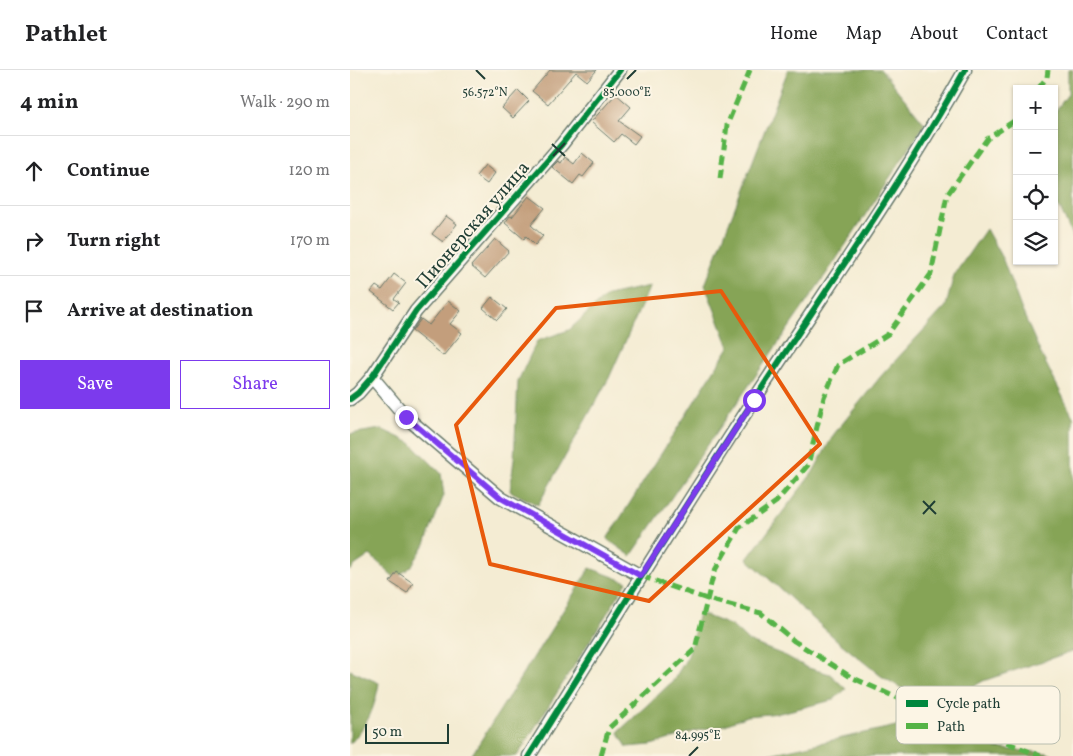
<!DOCTYPE html>
<meta charset="utf-8">
<style>
body{margin:0;font-family:Vollkorn,serif;background:#f6f6f6;color:#202124}
.controls{position:absolute;right:15px;top:15px;display:grid;overflow:hidden;border-radius:0px;box-shadow:0 1px 4px #0004}
.controls button{width:45px;height:45px;display:grid;place-items:center;padding:0;border:0;border-bottom:1px solid #e0e0e0;background:#fff;color:#202124;font:25px sans-serif}
.scale{position:absolute;left:15px;bottom:12px;width:84px;box-sizing:border-box;padding-left:5px;border:2px solid #1f3d34;border-top:0;font-size:14px;line-height:18px;white-space:nowrap;color:#1f3d34;-webkit-text-stroke:4px #fcf5e5;paint-order:stroke}
.stop{position:absolute;width:15px;height:15px;margin:-11px;border:4px solid #7c3aed;border-radius:50%;background:#fff}
.stop.end{background:#7c3aed;border-color:#fff;box-shadow:0 1px 5px #0008}
.list{margin:0;padding:0;list-style:none}
h2{display:flex;justify-content:space-between;align-items:center;height:65px;margin:0;padding:0 20px;font-size:21px}
h2 small{font-size:16px;font-weight:400;color:#757577}
.list li{display:grid;grid-template-columns:32px 1fr auto;gap:15px;align-items:center;box-sizing:border-box;height:70px;padding:0 20px;border-top:1px solid #e0e0e0}
.list b{display:block;font-size:19px;white-space:nowrap}
.list em{font-size:16px;font-style:normal;color:#757577}
.actions{display:flex;gap:10px;padding:15px 20px}
.actions a{flex:1;padding:11px 0;border:1px solid #7c3aed;border-radius:0px;text-align:center;font-size:18px;color:#7c3aed}
.actions .main{background:#7c3aed;color:#fff}
.icon{flex:none;width:28px;height:28px;fill:none;stroke:currentColor;stroke-width:2;stroke-linecap:round;stroke-linejoin:round}
.map{position:relative;flex:none;width:723px;height:686px;overflow:hidden}
header{display:flex;align-items:center;gap:30px;box-sizing:border-box;height:70px;padding:0 25px;background:#fff;border-bottom:1px solid #e0e0e0}
header strong{font-size:24px}
nav{display:flex;gap:28px;margin-inline-start:auto;font-size:18px}
main{display:flex}
aside{flex:1;background:#fff}
.map>svg:first-child{display:block}
.forest{fill:#86a456;stroke:#527045}
.building{fill:#c39e7b}
.lines{fill:none;stroke-linecap:round;stroke-linejoin:round}
.minor-casing{stroke:#6a7a6c;stroke-width:15}
.minor{stroke:#fff;stroke-width:12}
.quiet{stroke:#55b346;stroke-width:5;stroke-dasharray:10 5;stroke-linecap:butt}
.cycleway-casing{stroke:#fcf5e5;stroke-width:9}
.cycleway{stroke:#00873e;stroke-width:6}
.route{stroke:#7c3aed;stroke-width:6}
.marked{fill:none;stroke:#e8590c;stroke-width:4;stroke-linejoin:round}
.ticks{fill:none;stroke:#1f3d34;stroke-width:2}
.labels{text-anchor:middle;stroke-width:4;stroke-linejoin:round;paint-order:stroke}
.street-label{font-size:19px;fill:#1f3d34;stroke:#fcf5e5}
.key{fill:#fcf5e5;stroke:#babeb0;stroke-width:1}
.key-label{font-size:14px;fill:#1f3d34}
.ticks-label{font-size:12px;text-anchor:middle;fill:#1f3d34;stroke:#fcf5e5;stroke-width:4;stroke-linejoin:round;paint-order:stroke}
</style>
<header>
<strong>Pathlet</strong>
<nav><a>Home</a><a>Map</a><a>About</a><a>Contact</a></nav>
</header>
<main>
<aside>
<h2>4 min<small>Walk · 290 m</small></h2>
<ul class="list">
<li><svg class="icon" aria-label="ahead" viewBox="0 0 24 24"><path d="M12 20V5M6 11l6-6 6 6"/></svg><div><b>Continue</b></div><em>120 m</em></li>
<li><svg class="icon" aria-label="right" viewBox="0 0 24 24"><path d="M7 20v-9h11M14 6l5 5-5 5"/></svg><div><b>Turn right</b></div><em>170 m</em></li>
<li><svg class="icon" aria-label="arrive" viewBox="0 0 24 24"><path d="M6 21V4h12l-3 4 3 4H6"/></svg><div><b>Arrive at destination</b></div></li>
</ul>
<div class="actions"><a class="main">Save</a><a>Share</a></div>
</aside>
<div class="map">
<svg width="723" height="686" viewBox="0 0 723 686">
<rect width="100%" height="100%" fill="#fcf5e5"/>
<filter id="ink" filterUnits="userSpaceOnUse"><feTurbulence type="fractalNoise" baseFrequency=".02" numOctaves="2"/><feDisplacementMap in="SourceGraphic" scale="10" xChannelSelector="R" yChannelSelector="G"/><feConvolveMatrix kernelMatrix="1 2 1 2 8 2 1 2 1" color-interpolation-filters="sRGB"/></filter>
<filter id="wash" filterUnits="userSpaceOnUse"><feTurbulence type="fractalNoise" baseFrequency=".0096" numOctaves="4" result="noise"/><feDisplacementMap in="SourceGraphic" scale="20" xChannelSelector="R" yChannelSelector="G"/><feGaussianBlur stdDeviation="1.12" result="paint"/><feColorMatrix in="noise" values="0 0 0 0 0 0 0 0 0 0 0 0 0 0 0 0 0 1.4 0 .05"/><feComposite in="paint" operator="in"/></filter>
<g filter="url(#wash)">
<rect width="100%" height="100%" fill="#f4ecd3"/>
<!-- forest -->
<path class="forest" d="M438,0h93l44,54 -92,140 -202,292 -24,-17 122,-192 -24,-62z
M718,0h5v168l-12,-28 -7,-9v-88l14,-19z
M636,159l17,31 18,48 20,46 32,63v234l-90,30 -33,19h-28l-41,-24 -42,-34 -92,-83 66,-87 21,-38 47,-58 65,-70 8,-31z
M300,216l-41,92 -71,127 -28,-14 4,-32 4,-78 19,-40 32,-11 38,-35z
M31,359l30,14 30,30 3,22 -19,49 -14,23 -16,11 -25,-23 -16,11 -4,5v-137z
M240,498l37,14 -110,174h-46z
M349,543l33,13 16,15 38,15 22,12 22,6 16,15 -13,11 -53,13 -33,3 -22,9 -26,5 -48,15 -24,2 -9,-15 55,-51 15,-25z
M0,600l29,13c-5,28 -11,40 -29,61z
M555,654l58,4 31,20 53,5 8,3h-294z"/>
<g id="blocks">
<!-- building -->
<path class="building" d="M200,0h47l-10,11 -11,-9 -28,32 -16,-13z
M168,20l11,11 -16,17 -11,-10z
M266,24l15,13 -12,14 21,15 -6,8 -13,-10 -7,8 -23,-20z
M232,83l12,10 -11,14 -3,-2 -7,9 -21,-17 6,-6 3,2 4,-6 9,7z
M135,95l10,8 -8,11 -11,-8z
M179,126l16,12 -14,17 12,11 -8,9 -9,-9 -2,3 -19,-16 5,-7 2,1z
M96,146l11,8 -14,18 -11,-8z
M145,169l14,12 -24,27 -14,-12z
M44,204l12,9 -12,16 5,3 -6,7 -22,-17 5,-6 6,4z
M142,227l15,12 -10,11 -14,-12z
M98,231l13,10 -11,13 12,9 -19,23 -31,-25 9,-12 8,6z
M47,502l16,11 -6,10 -17,-11z"/>
</g>
</g>
<g filter="url(#ink)">
<use href="#blocks" fill-opacity="0" stroke="#6a7a6c" stroke-width="1"/>
<g class="lines">
<!-- minor casing -->
<g class="minor-casing">
<path id="minor" d="M22,307l34,40 95,81 140,78
M0,329l8,-6 14,-16 44,-66 146,-167 58,-74
M179,686c74,-119 148,-238 225,-356 71,-109 147,-216 211,-330"/>
</g>
<!-- minor -->
<use href="#minor" class="minor"/>
<!-- quiet -->
<path class="quiet" d="M688,19l9,-12 1,-7
M370,109l7,-54 23,-55
M291,506l66,23 54,14 33,28 57,36 42,19 147,60
M251,686l8,-28 86,-79 19,-77 25,-44 37,-26 32,-37 16,-68 14,-32 50,-31 43,-60 16,-79 40,-56 27,-18 3,-4"/>
<!-- cycleway casing -->
<g class="cycleway-casing">
<path id="cycleway" d="M0,329l8,-6 14,-16 44,-66 146,-167 58,-74
M179,686c74,-119 148,-238 225,-356 71,-109 147,-216 211,-330"/>
</g>
<!-- cycleway -->
<use href="#cycleway" class="cycleway"/>
</g>
</g>
<g class="lines" filter="url(#ink)">
<!-- route -->
<path class="route" d="M56,347l95,81 140,78 113,-176"/>
</g>
<!-- marked area -->
<path class="marked" d="M371,221l99,153 -171,157 -159,-37 -34,-139 100,-117z"/>
<!-- ticks -->
<path class="ticks" d="M126,0l9,9M277,9l9,-9M202,74l13,12M203,86l12,-13M573,431l13,13M573,444l12,-13M339,686l9,-9"/>
<g class="labels">
<!-- street labels -->
<g class="street-label">
<text transform="translate(122 154) rotate(-49)" y="7">Пионерская улица</text>
</g>
</g>
<!-- legend -->
<rect x="546" y="616" width="164" height="58" rx="8" class="key"/>
<rect x="556" y="630" width="22" height="7" fill="#00873e"/>
<rect x="556" y="653" width="22" height="6" fill="#55b346"/>
<g class="key-label">
<text x="587" y="638">Cycle path</text>
<text x="587" y="661">Path</text>
</g>
<g class="ticks-label">
<text x="135" y="26">56.572°N</text>
<text x="277" y="26">85.000°E</text>
<text x="348" y="669">84.995°E</text>
</g>
</svg>
<div class="controls">
<button>+</button>
<button>−</button>
<button><svg class="icon" aria-label="locate" viewBox="0 0 24 24"><circle cx="12" cy="12" r="6"/><path d="M12 2v4M12 18v4M2 12h4M18 12h4"/></svg></button>
<button><svg class="icon" aria-label="layers" viewBox="0 0 24 24"><path d="M12 4l9 5-9 5-9-5zM3 14l9 5 9-5"/></svg></button>
</div>
<div class="scale">50 m</div>
<div class="stop" style="left:404px;top:330px"></div>
<div class="stop end" style="left:56px;top:347px"></div>
</div>
</main>
